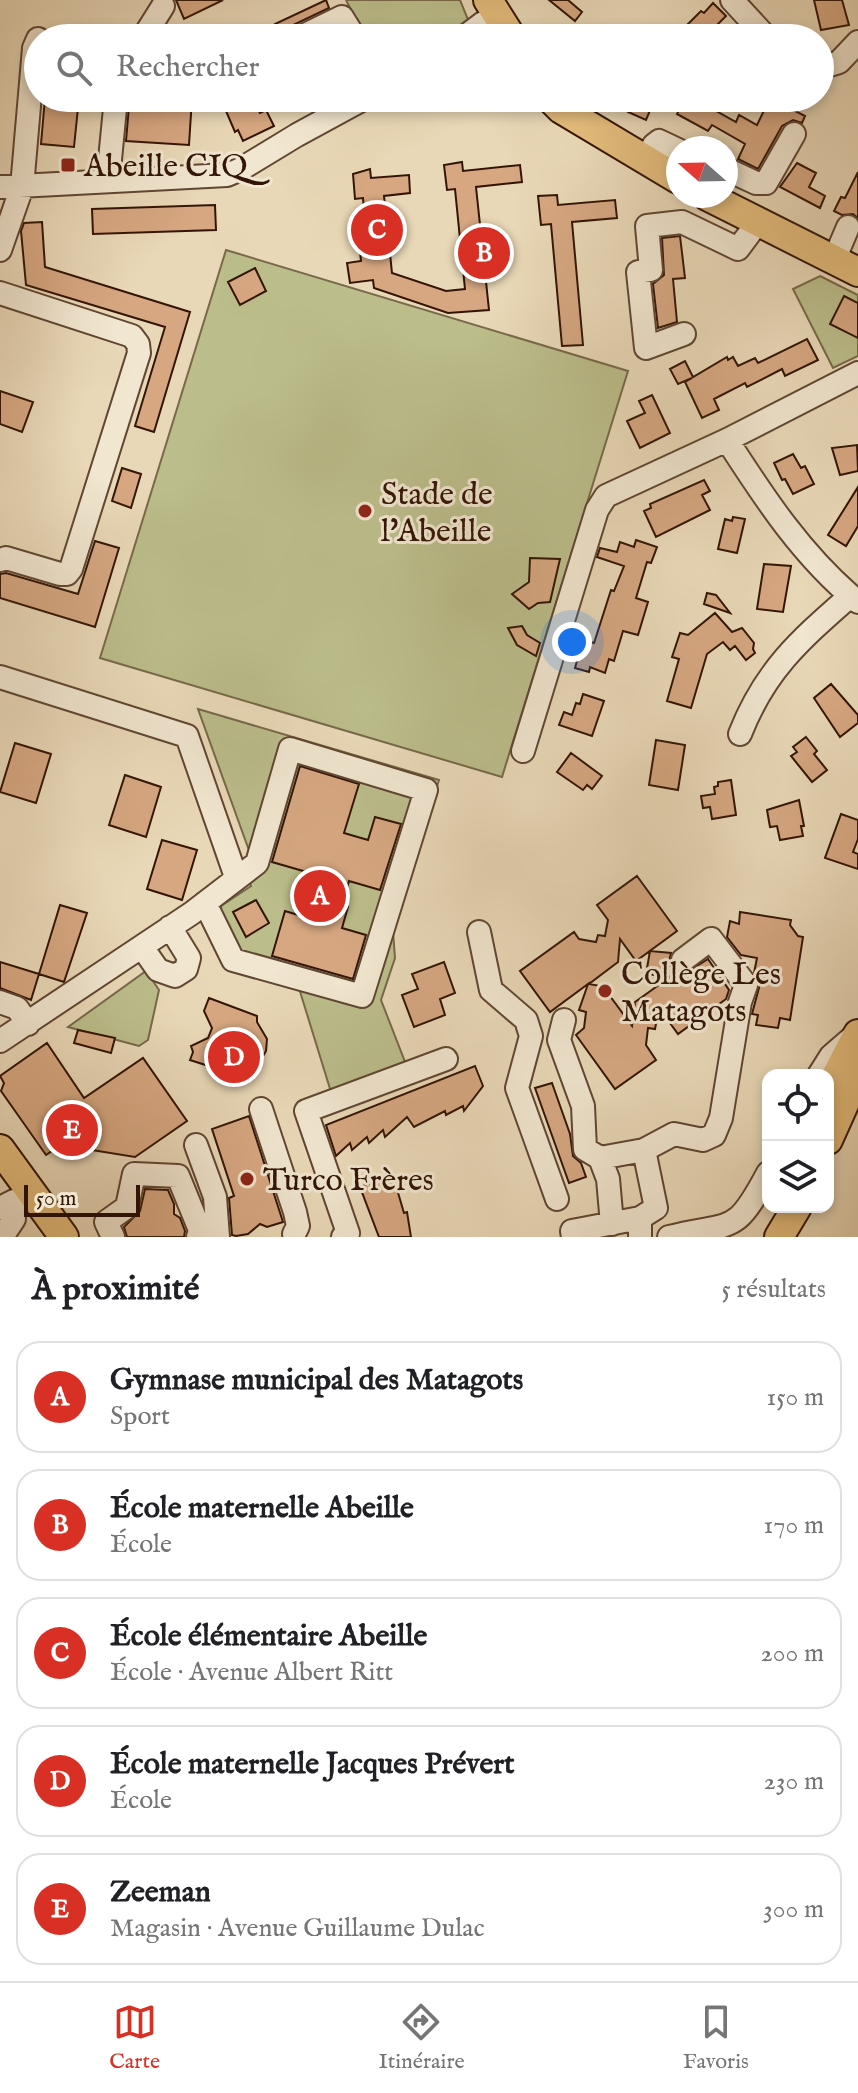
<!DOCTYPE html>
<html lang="fr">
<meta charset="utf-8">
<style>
body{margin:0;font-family:"IM FELL English",serif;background:#f2f2f2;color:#202124}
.controls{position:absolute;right:24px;bottom:24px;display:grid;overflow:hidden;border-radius:16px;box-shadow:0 4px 12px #0003}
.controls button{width:72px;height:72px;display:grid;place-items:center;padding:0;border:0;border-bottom:2px solid #e0e0e0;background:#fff;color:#202124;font:40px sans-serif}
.compass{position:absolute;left:666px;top:136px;width:72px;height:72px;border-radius:50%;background:#fff;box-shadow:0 4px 12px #0003;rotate:290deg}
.scale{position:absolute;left:24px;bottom:20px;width:116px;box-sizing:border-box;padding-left:8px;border:4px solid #331507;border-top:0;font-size:22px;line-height:28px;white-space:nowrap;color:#331507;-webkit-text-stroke:6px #f1e6d0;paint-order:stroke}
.you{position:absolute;left:572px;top:642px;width:28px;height:28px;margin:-20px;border:6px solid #fff;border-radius:50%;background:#1a73e8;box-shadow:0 0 0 12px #1a73e833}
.badge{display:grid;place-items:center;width:52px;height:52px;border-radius:50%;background:#d93025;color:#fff;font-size:26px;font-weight:700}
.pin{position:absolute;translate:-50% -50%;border:4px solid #fff;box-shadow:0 2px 8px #0006}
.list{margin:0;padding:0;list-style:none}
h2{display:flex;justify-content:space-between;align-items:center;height:104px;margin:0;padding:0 32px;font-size:34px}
h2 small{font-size:26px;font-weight:400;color:#757577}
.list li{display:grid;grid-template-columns:52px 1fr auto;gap:24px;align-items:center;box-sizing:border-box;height:112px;margin:0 16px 16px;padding:0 16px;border:2px solid #e0e0e0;border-radius:24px}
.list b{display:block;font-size:30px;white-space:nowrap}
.list p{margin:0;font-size:26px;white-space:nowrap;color:#757577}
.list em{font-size:26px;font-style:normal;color:#757577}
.icon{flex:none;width:44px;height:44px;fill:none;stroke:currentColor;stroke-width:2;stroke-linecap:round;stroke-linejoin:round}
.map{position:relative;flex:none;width:858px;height:1237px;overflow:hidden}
.search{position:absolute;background:#fff;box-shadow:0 4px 12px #0003;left:24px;right:24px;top:24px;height:88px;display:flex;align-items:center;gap:20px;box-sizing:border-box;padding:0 28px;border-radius:44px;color:#757577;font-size:30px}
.sheet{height:744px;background:#fff}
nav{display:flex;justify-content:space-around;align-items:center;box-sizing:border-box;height:112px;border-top:2px solid #e0e0e0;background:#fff;font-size:22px;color:#757577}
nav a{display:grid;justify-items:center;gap:4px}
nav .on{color:#d93025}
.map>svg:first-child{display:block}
.green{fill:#bbbd8b;stroke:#776949;stroke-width:2}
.building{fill:#d6a781;stroke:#331507;stroke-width:2}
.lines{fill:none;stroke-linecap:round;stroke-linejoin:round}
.minor-casing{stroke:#604633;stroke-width:26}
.major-casing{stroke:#331507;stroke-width:32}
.minor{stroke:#f1e6d0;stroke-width:22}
.major{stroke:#e4bc7c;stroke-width:28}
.poi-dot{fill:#8f2418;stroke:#f1e6d0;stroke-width:3}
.labels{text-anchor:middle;stroke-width:6;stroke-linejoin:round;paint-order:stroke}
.poi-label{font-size:32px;fill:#331507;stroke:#f1e6d0;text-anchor:start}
</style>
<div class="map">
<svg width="858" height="1237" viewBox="0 0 858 1237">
<rect width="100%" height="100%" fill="#e9d8b7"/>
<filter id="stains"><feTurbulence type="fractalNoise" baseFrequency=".0025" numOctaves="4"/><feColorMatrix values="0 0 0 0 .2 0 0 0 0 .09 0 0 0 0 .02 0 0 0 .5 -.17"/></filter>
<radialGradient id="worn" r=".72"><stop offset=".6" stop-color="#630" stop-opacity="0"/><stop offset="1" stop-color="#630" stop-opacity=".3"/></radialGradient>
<!-- green -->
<path class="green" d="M346,0h114l9,22 -30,16h-74z
M226,250l402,121 -126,406 -402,-119z
M820,276l38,19v61l-25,12 -40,-79z
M198,709l241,71 -46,151 2,27 -14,42 26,67 -76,25 -33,-107 -68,-15 -10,-55 1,-9 30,-20 -7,-21 7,-9z
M146,971l13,19 -11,50 -9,6 -71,-19z"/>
<!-- building -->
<path class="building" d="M176,0h47l-39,19z
M326,0l3,8 -36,17 -12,12 -6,-13z
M549,0h19l14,12 -7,9z
M814,0h28l7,25 -28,5z
M713,3l13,13 -22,22h-10l-10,-10 17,-17 3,2z
M45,98h34l-5,49 -33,-3z
M154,98h38l-3,47 -63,-4 3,-35 25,1z
M634,98l20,3 -8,19 -18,-8z
M686,98h7l43,24 3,-7 18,10 13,-27 35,18 -3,7 -9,-3 -11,6 -24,43 -20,-10 7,-15 -33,-19 -4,6 -31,-17z
M252,99l8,14 6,-3 8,16 -31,15 -5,-11 -3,2 -9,-21z
M462,162l1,9 57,-6 2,17 -46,5 13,123 -41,3 -74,-25 -1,-8 -23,3 -3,-20 14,-2 -3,-26 8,-1 -3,-36 -8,1 -2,-25 17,-5 1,9 38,-3 1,18 -26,3 8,77 54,18 19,-2 -10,-100 -8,1 -3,-25z
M797,163l19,10 -7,14 16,9 -5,12 -40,-21z
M858,172v46l-5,-4 -11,1 -8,-4 7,-14 4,1z
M557,195l1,10 57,-5 2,18 -45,4 11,123 -21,1 -11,-122 -10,1 -3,-29z
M215,205l1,25 -123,4 -1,-25z
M42,222l3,45 145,45 -36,120 -19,-6 30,-99 -139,-42 -5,-54 3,-8z
M680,236l5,42 -12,1 4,43 -19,6 -5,-44 11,-9 -2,-37z
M255,268l11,23 -26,14 -12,-23z
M844,296l14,7v35l-28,-14z
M807,339l11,21 -33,16 -3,-7 -35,18 -2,-4 -31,16 5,11 -17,8 -17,-36 7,-4 -14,6 -8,-15 15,-8 8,16 34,-20 1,3 5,-3 5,9 17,-8 3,5z
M0,391l33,11 -11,30 -22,-8z
M652,395l18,38 -30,15 -13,-27 18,-8 -6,-12z
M857,445l1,26 -18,4 -8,-27z
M793,454l8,14 4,-2 9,18 -21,10 -8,-15 -3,1 -8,-17z
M122,468l19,6 -10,34 -19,-7z
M704,480l6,11 -8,4 8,15 -54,27 -12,-26 7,-3 -1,-4z
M858,487v39l-12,20 -18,-11z
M733,517l12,2 -8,34 -19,-4 7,-30 7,2z
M636,540l21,7 -6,16 -4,-1 -11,36 12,4 -10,33 -15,-4 -9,30 -5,-2 -4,14 -15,-6 -1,5 -14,-4 5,-18 4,1 3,-10 7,2 17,-53 3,1 10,-25 -27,-9 3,-9 17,4 3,-10 14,5z
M95,541l24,7 -24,79 -95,-29v-24l6,-1 72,21z
M530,558l30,1 -10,43 -12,1 -9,6 -17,-15 17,-12z
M764,564l27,2 -8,46 -26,-3z
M707,593l9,2 14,18 -26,-9z
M715,613l17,19 10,-4 12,15 -1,6 2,4 -9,7 -11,-14 -5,4 -7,-8 -16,12 -16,54 -24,-7 12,-42 -7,-2 8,-24 8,2z
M522,626l5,9 13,8 -4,13 -19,-11 -9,-17z
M831,684l27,31v8l-18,14 -26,-39z
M583,694l21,7 -12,35 -33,-11 5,-13 8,3 4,-12 4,1z
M806,737l11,14 -3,3 13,16 -15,12 -21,-26 6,-4 -4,-5z
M656,740l29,5 -7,45 -29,-5z
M15,743l36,11 -15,49 -36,-11z
M571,753l31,23 -10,13 -5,-4 -4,5 -26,-18z
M300,766l59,18 -15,49 24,7 7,-23 26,7 -21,66 -31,-9 -7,24 6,2 -6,21 24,7 -13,44 -81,-23 13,-45 20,6 12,-42 -45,-13z
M125,775l36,12 -15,50 -37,-12z
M731,780l5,35 -24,4 -2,-12 -7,1 -2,-12 14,-2 -1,-7 4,-1v-4z
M799,800l5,26h-3l2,10 -23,4 -3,-14 -7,1 -3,-17z
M841,814l17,6v19l-5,13 5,2v15l-33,-11z
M162,840l35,10 -15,50 -35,-11z
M637,876l40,55 -41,30 -16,-22 -2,23 -29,22 22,4 -1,8 22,30 3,-24 35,-25 -24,-3 4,-23 21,2 -2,8 2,7 13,6 24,-15 21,31 -3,9 -48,35 -19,-26 -4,21 -7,-1 -2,17 10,15 -41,29 -39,-54 8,-7 2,-16 -7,-2 9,-26 -38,28 -30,-41 54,-39 5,7 17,3 2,-7 7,1 3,-16 -11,-15z
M256,900l13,23 -23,14 -13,-25z
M60,905l27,8 -23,69 -25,-8z
M740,912l51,8 -1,5 8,11 5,1 -13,83 -10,-2 -2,10 -22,-3 2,-10 -6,-1 8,-30 -6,-11 3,-15 -16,-3 -14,-18 3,-16 9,3z
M0,962l39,12 -8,26 -31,-12z
M444,962l11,31 -15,6 5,16 -31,12 -12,-32 16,-6 -6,-15z
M209,998l48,18v6l10,17 -1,12 -6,10 -11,5 -7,-2 -5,11 -47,-15 3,-8 -2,-6 17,-8 4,-10 -8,-17z
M78,1030l37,8 -4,15 -37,-10z
M47,1043l37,55 59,-40 44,63 -52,36 -74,-12 -15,10 -45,-64 3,-8 -4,-7z
M475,1066l8,20 -19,25 -1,-5 -17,9 -1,-4 -31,16 -7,-10 -22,20 -2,-7 -14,13 -2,-6 -15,13 -2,-7 -14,13 -10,-31z
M552,1083l18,51 3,22 8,7 5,14 -17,6 -34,-95z
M249,1116l34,106 -16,5 -7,-3 -12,10 -12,2 -4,-1 -3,-37 5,-2 -22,-67z
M387,1177l1,4 6,-2 10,34 3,-1 4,25h-32l-19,-50z
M145,1189l23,1 6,14v10l6,4 5,13 -1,6h-57l-3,-10 16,-16z"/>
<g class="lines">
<!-- minor casing -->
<g class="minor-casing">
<path id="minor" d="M732,0l35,38
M143,38l20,-32
M299,38l43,-21 13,21
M463,38l20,-15 18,-1 -10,16
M820,68l19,-6 19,-20
M645,160l9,-15 5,-4 19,9
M726,169l30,14h10l28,-49
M108,180l8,-82
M0,187l227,-12 14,-6 56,-34 68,-37
M0,250l22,-63 12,-139 4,-9
M834,260l14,-33
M0,293l132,43 6,8 1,9 -68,216 -4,5h-7l-54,-16 -6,2
M684,334l-38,14 -8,-76 13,-2 -4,-44 35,-4 56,27 20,-27
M727,440c38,59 76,117 131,162
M0,677l187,59 49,141
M740,734c25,-64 60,-94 110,-138
M523,751l74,-241 9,-14 121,-56 131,-67
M479,932l12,58 35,30 5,16 -14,52 40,111
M142,947l16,23 17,6 11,-7 3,-11 -19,-31
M0,1002l17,6 11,16
M564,1020l-5,20 24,66 2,43 15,9 8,21 4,45
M0,1041l192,-128 65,-50 33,-114 136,41 -64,206 -129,-36 -28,-57
M819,1075l12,-19 23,-20
M261,1109l34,103 3,14 -4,8
M196,1145l19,52 3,40
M600,1158l44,-8 30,-16 29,6 11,-5 7,-17 19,-116 6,-17 -35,-46 -28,21
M0,1208l14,-7v18l-12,18
M640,1218l16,-10 -12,-58
M113,1237l-7,-15 21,-15 7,-33 44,2 22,54 -2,7
M343,1237l5,-4 -42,-122 140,-52
M573,1237l-1,-6 68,-13v19
M669,1237c65,-16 65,0 99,-64"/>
</g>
<!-- major casing -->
<g class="major-casing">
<path id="major" d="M488,0l24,38
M550,98l11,11 117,70
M707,196l151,76
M829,1090l29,-56
M828,1140l30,-67
M0,1149l64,88
M779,1237l18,-30"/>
</g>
<!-- minor -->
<use href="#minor" class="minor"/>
<!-- major -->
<use href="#major" class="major"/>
</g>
<!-- markers -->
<g class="poi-dot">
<rect x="60" y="157" width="16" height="16" rx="4"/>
<circle cx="365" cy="511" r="8"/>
<circle cx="605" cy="991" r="8"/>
<circle cx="247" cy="1179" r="8"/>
</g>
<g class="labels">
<!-- poi labels -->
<g class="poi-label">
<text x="84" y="176">Abeille CIQ</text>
<text x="381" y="504">Stade de<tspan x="381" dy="37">l'Abeille</tspan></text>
<text x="621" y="984">Collège Les<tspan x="621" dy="37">Matagots</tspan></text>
<text x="263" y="1190">Turco Frères</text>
</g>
</g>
<rect width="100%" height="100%" filter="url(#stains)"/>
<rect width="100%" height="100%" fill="url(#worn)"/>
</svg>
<div class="controls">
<button><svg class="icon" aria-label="locate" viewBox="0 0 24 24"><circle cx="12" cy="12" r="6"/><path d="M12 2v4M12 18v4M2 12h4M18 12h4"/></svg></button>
<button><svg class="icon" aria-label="layers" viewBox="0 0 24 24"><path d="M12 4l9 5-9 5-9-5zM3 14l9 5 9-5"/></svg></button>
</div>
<svg class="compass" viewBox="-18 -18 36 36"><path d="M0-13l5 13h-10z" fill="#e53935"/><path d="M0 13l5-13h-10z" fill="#757577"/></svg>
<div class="scale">50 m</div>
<div class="you"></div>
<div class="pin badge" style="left:320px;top:896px">A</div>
<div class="pin badge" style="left:484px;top:253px">B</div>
<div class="pin badge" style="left:377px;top:230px">C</div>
<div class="pin badge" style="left:234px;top:1057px">D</div>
<div class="pin badge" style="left:72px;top:1130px">E</div>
<div class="search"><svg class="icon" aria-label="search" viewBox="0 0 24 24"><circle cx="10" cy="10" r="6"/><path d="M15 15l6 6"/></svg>Rechercher</div>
</div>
<section class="sheet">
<h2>À proximité<small>5 résultats</small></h2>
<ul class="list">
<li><span class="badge">A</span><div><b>Gymnase municipal des Matagots</b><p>Sport</p></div><em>150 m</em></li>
<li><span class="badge">B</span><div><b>École maternelle Abeille</b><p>École</p></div><em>170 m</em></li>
<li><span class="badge">C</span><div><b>École élémentaire Abeille</b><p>École · Avenue Albert Ritt</p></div><em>200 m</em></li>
<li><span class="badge">D</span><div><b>École maternelle Jacques Prévert</b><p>École</p></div><em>230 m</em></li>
<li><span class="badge">E</span><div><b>Zeeman</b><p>Magasin · Avenue Guillaume Dulac</p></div><em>300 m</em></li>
</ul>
</section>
<nav>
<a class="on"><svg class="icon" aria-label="map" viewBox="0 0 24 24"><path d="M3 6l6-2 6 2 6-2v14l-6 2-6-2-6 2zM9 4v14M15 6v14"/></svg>Carte</a>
<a><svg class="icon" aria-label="directions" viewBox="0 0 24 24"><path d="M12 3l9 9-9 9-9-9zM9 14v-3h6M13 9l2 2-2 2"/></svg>Itinéraire</a>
<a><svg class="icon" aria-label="saved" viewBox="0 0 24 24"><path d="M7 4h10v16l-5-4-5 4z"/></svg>Favoris</a>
</nav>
